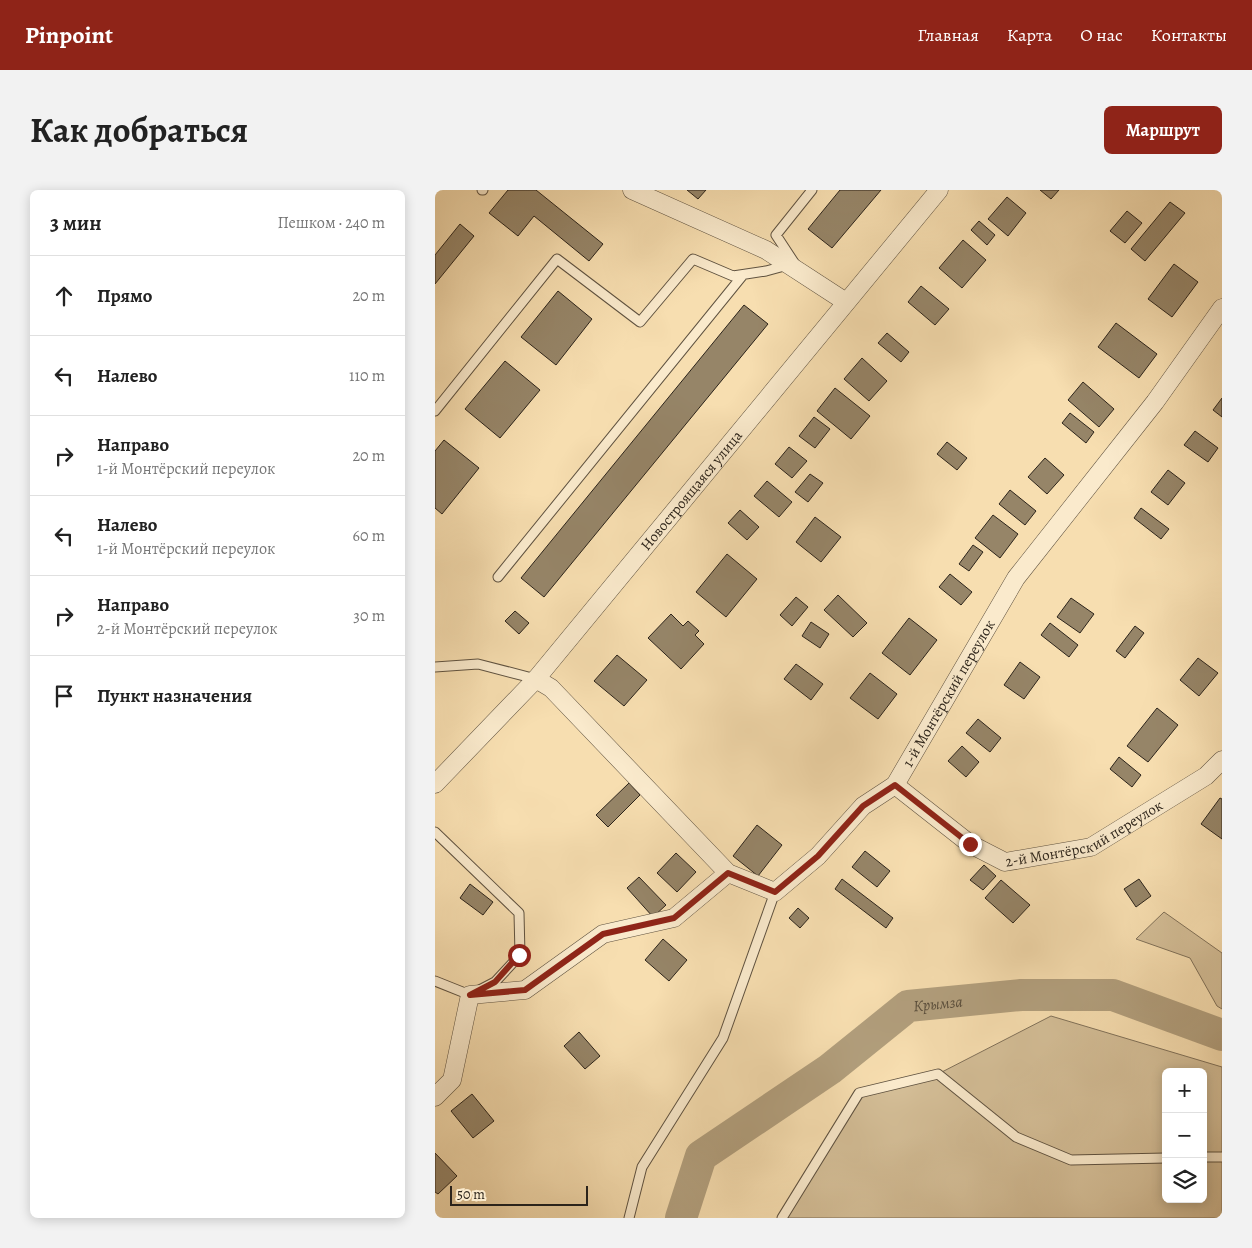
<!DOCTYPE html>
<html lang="ru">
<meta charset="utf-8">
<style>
body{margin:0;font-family:Alegreya,serif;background:#f2f2f2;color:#222}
.controls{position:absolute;right:15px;bottom:15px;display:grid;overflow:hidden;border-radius:8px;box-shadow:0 2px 12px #0003}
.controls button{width:45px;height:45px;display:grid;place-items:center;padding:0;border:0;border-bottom:1px solid #e0e0e0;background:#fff;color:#222;font:25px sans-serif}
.scale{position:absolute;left:15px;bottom:12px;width:138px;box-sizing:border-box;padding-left:5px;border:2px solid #2c241b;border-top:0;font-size:14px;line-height:18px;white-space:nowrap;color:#2c241b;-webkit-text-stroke:4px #faeacc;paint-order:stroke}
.stop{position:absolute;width:15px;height:15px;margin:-11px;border:4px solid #8f2418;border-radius:50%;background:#fff}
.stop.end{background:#8f2418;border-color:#fff;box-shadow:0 1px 5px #0008}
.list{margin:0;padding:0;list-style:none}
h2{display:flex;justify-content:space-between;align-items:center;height:65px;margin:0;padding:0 20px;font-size:21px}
h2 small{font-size:16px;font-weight:400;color:#767676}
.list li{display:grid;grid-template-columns:32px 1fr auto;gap:15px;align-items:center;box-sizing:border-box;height:80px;padding:0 20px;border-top:1px solid #e0e0e0}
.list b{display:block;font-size:19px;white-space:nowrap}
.list p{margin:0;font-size:16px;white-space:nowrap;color:#767676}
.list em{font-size:16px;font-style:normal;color:#767676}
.icon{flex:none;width:28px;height:28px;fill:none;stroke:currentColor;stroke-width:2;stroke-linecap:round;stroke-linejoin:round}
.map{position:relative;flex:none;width:787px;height:1028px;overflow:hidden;border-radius:8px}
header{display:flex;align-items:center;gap:30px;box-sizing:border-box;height:70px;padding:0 25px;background:#8f2418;color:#fff}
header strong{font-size:24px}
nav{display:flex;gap:28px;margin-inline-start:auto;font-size:18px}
.intro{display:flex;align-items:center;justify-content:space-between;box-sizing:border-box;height:120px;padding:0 30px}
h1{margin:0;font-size:35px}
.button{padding:12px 22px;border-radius:8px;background:#8f2418;color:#fff;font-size:18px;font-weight:700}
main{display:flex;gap:30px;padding:0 30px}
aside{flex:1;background:#fff;border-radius:8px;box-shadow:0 2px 12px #0003}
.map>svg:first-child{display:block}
.green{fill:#d4be97;stroke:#807159;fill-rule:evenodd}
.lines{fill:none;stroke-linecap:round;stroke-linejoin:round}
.river{stroke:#b29f7d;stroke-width:32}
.building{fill:#968568;stroke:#2c241b}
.lane-casing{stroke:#5f5240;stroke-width:11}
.street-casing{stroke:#5f5240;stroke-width:19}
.lane{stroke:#faeacc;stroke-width:9}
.street{stroke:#faeacc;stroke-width:18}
.route{stroke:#8f2418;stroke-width:6}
.labels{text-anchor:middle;stroke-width:4;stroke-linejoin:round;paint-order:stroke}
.street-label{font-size:15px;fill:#2c241b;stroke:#faeacc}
.water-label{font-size:16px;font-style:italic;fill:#5b4f3d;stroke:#faeacc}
</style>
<header>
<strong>Pinpoint</strong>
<nav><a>Главная</a><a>Карта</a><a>О нас</a><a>Контакты</a></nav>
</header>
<div class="intro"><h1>Как добраться</h1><a class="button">Маршрут</a></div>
<main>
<aside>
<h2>3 мин<small>Пешком · 240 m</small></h2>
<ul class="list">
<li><svg class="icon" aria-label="ahead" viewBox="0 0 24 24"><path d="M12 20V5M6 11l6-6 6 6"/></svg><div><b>Прямо</b></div><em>20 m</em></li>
<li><svg class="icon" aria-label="left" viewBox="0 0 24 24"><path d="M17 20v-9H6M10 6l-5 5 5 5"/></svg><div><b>Налево</b></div><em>110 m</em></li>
<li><svg class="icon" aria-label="right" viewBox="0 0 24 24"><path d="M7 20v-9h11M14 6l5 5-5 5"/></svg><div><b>Направо</b><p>1-й Монтёрский переулок</p></div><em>20 m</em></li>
<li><svg class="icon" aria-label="left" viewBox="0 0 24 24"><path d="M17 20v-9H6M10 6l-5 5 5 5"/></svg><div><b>Налево</b><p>1-й Монтёрский переулок</p></div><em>60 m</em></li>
<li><svg class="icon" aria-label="right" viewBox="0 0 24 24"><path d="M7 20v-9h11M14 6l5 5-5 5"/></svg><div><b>Направо</b><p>2-й Монтёрский переулок</p></div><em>30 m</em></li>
<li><svg class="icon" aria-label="arrive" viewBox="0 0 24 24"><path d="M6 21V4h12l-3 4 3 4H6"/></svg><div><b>Пункт назначения</b></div></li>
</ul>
</aside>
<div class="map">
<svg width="787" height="1028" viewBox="0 0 787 1028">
<rect width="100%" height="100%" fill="#f7deb0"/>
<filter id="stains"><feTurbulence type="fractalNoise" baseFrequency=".004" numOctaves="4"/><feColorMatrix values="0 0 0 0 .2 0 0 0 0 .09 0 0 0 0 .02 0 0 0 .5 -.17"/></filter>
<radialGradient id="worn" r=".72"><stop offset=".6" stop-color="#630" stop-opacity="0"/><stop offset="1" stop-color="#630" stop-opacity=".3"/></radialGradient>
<!-- green -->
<path class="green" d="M729,722l58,41v56l-5,-3 -27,-48 -54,-19z
M616,826l171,51v151h-440l77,-125 79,-19zM731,882h37v127h-37z"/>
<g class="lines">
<!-- river -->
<path class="river" id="s1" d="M246,1028l20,-62 129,-87 78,-63 113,-11h92l109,40"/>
</g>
<!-- building -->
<path class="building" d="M73,0h28l67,54 -14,17 -55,-45 -16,20 -29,-23z
M252,0h19l-8,9z
M405,0h41l-49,58 -24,-19z
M605,0h19l-8,9z
M572,7l19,16 -18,23 -20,-17z
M735,12l15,11 -40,48 -14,-12z
M692,21l15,12 -17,20 -15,-12z
M544,31l16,14 -8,10 -16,-15z
M25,34l14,12 -39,48v-29z
M528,50l23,20 -24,28 -23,-20z
M739,74l24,18 -26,35 -24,-18z
M486,96l28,23 -14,16 -27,-23z
M123,101l34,28 -36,46 -35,-28z
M309,115l24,19 -224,273 -23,-19z
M681,133l41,31 -18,24 -41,-31z
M452,143l22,19 -8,10 -23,-19z
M427,168l25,23 -18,20 -25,-22z
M70,171l35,29 -40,48 -35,-29z
M648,192l31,27 -15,18 -31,-27z
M400,198l35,28 -19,23 -34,-28z
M787,208v19l-9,-7z
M635,223l24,19 -8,11 -24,-20z
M379,227l16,12 -15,19 -16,-12z
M760,241l23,17 -10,14 -24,-17z
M9,250l35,28 -37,46 -7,-6v-57z
M512,252l20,16 -10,12 -20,-16z
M354,257l18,14 -15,17 -17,-14z
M610,268l19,17 -17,19 -19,-17z
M733,280l17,13 -17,22 -17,-13z
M375,284l13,9 -15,19 -13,-10z
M332,291l25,21 -13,15 -25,-21z
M575,300l26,21 -11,14 -26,-21z
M706,318l28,21 -8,10 -27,-21z
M305,320l19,17 -12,13 -19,-17z
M558,325l25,19 -18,24 -25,-20z
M380,327l26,20 -20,25 -25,-20z
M538,355l10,7 -14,19 -10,-7z
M292,364l30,25 -31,38 -30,-25z
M515,384l22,18 -11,13 -22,-18z
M403,405l29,28 -14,14 -29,-27z
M361,407l12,10 -16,19 -12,-11z
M636,408l23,16 -14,19 -23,-16z
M80,421l14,12 -10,11 -14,-13z
M236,424l12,12 5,-5 11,10 -4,4 9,9 -23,25 -33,-31z
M474,428l28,22 -27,35 -28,-22z
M376,432l18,12 -9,14 -18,-12z
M615,433l28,22 -9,12 -28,-22z
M700,436l9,7 -19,25 -9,-7z
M182,465l30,25 -23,26 -30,-25z
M763,468l20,15 -19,23 -19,-16z
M585,472l20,15 -16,22 -20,-14z
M361,474l27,20 -12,16 -27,-21z
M435,483l27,21 -19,25 -28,-21z
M722,518l21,17 -30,37 -21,-16z
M543,529l23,19 -11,14 -24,-19z
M527,556l17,16 -13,15 -18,-16z
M684,567l22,18 -9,12 -22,-18z
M194,593l11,12 -32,32 -12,-12z
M785,608l2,1v40l-21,-15z
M322,635l25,20 -24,31 -25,-20z
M430,661l25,20 -13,16 -25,-20z
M241,663l20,19 -19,20 -20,-19z
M549,675l12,11 -13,14 -13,-10z
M204,687l27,28 -13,12 -26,-29z
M407,689l51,39 -7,10 -51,-39z
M704,689l12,17 -15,11 -12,-18z
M566,690l29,25 -17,18 -28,-25z
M35,694l23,18 -10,13 -23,-17z
M363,718l11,10 -9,10 -11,-10z
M228,749l24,21 -18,21 -24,-21z
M144,842l21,24 -15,13 -21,-23z
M37,904l22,27 -21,17 -22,-27z
M0,963l22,23 -19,18 -3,-2z"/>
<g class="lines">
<!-- lane casing -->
<g class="lane-casing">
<path id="lane" d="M47,0h1
M360,74l-19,-29 36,-45
M0,221l122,-152 83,63 53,-63 40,17 33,-5 22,-6
M63,387l245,-302
M0,477l43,-3 58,15
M0,642l84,81 1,42 -25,27 -25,13 -35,-14
M768,967h19
M194,1028l13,-51 81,-129 52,-146
M347,1028l77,-125 79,-19 78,63 55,23 95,-2"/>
</g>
<!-- street casing -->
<g class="street-casing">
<g id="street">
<path d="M197,0l134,60 80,52"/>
<path id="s2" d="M101,489l15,9 177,185 47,19 43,-36 45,-50 32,-21 121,-207 139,-176 67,-94"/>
<path id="s3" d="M0,594l101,-105 403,-489"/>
<path id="s4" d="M460,595l75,59 35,18 86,-15 115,-71 16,-16"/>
<path d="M0,907l17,-17 18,-85 55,-5 78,-56 71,-16 54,-45"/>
</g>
</g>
<!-- lane -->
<use href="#lane" class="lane"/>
<!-- street -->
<use href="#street" class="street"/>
</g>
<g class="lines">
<!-- route -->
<path class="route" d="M84,765l-24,27 -25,13 55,-5 78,-56 71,-16 54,-45 47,19 43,-36 45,-50 32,-21 75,59"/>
</g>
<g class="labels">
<!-- street labels -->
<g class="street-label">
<text dy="5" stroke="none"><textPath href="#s3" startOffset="390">Новостроящаяся улица</textPath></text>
<text dy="5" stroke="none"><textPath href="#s2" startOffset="592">1-й Монтёрский переулок</textPath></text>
<text dy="5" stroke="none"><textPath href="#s4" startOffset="220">2-й Монтёрский переулок</textPath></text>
</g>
<!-- water labels -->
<g class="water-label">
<text dy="6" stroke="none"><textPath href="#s1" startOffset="351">Крымза</textPath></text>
</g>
</g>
<rect width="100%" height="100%" filter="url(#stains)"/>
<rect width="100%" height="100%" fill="url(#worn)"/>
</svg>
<div class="controls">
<button>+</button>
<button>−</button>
<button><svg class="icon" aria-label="layers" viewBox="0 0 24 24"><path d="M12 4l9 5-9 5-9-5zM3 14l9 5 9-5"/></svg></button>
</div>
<div class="scale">50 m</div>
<div class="stop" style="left:84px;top:765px"></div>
<div class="stop end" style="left:535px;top:654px"></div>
</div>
</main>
